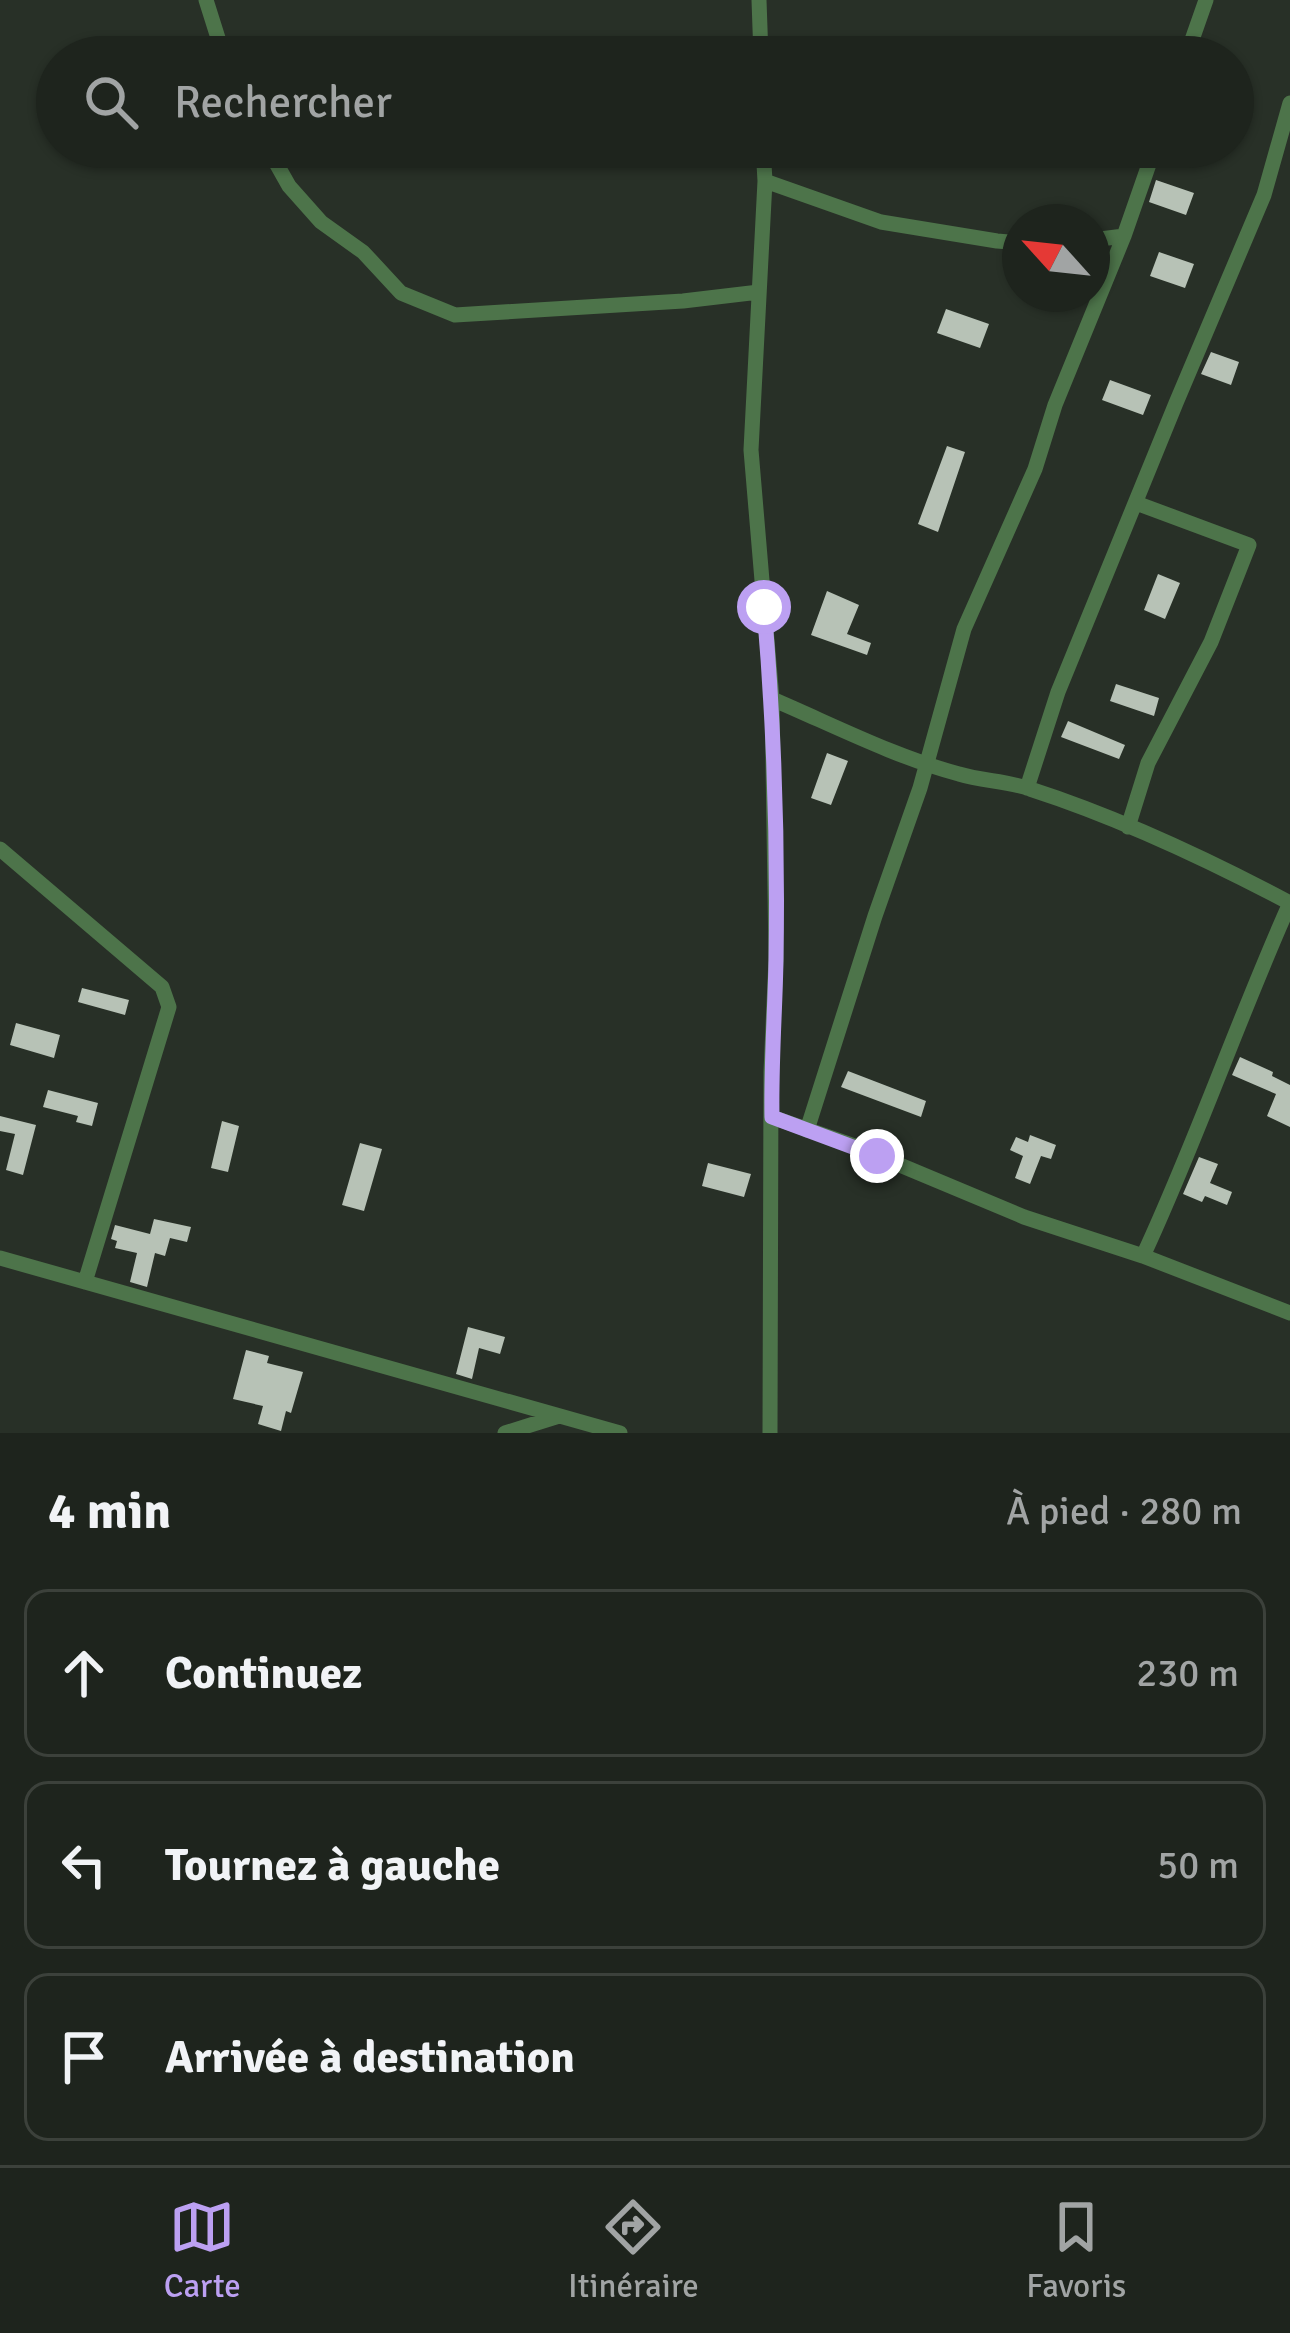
<!DOCTYPE html>
<html lang="fr">
<meta charset="utf-8">
<style>
body{margin:0;font-family:Signika,sans-serif;background:#2b302a;color:#f1f3f6}
.compass{position:absolute;left:1002px;top:204px;width:108px;height:108px;border-radius:50%;background:#1e241d;box-shadow:0 3px 9px #0004;rotate:297deg}
.stop{position:absolute;width:36px;height:36px;margin:-27px;border:9px solid #bca0f2;border-radius:50%;background:#fff}
.stop.end{background:#bca0f2;border-color:#fff;box-shadow:0 3px 12px #0008}
.list{margin:0;padding:0;list-style:none}
h2{display:flex;justify-content:space-between;align-items:center;height:156px;margin:0;padding:0 48px;font-size:51px}
h2 small{font-size:39px;font-weight:400;color:#a1a4a4}
.list li{display:grid;grid-template-columns:78px 1fr auto;gap:36px;align-items:center;box-sizing:border-box;height:168px;margin:0 24px 24px;padding:0 24px;border:3px solid #3c413b;border-radius:24px}
.list b{display:block;font-size:45px;white-space:nowrap}
.list em{font-size:39px;font-style:normal;color:#a1a4a4}
.icon{flex:none;width:66px;height:66px;fill:none;stroke:currentColor;stroke-width:2;stroke-linecap:round;stroke-linejoin:round}
.map{position:relative;flex:none;width:1290px;height:1433px;overflow:hidden}
.search{position:absolute;background:#1e241d;box-shadow:0 3px 9px #0004;left:36px;right:36px;top:36px;height:132px;display:flex;align-items:center;gap:30px;box-sizing:border-box;padding:0 42px;border-radius:66px;color:#a1a4a4;font-size:45px}
.sheet{height:732px;background:#1e241d}
nav{display:flex;justify-content:space-around;align-items:center;box-sizing:border-box;height:168px;border-top:3px solid #3c413b;background:#1e241d;font-size:33px;color:#a1a4a4}
nav a{display:grid;justify-items:center;gap:6px}
nav .on{color:#bca0f2}
.map>svg:first-child{display:block}
.building{fill:#b7c2b6}
.lines{fill:none;stroke-linecap:round;stroke-linejoin:round}
.minor{stroke:#4d744a;stroke-width:15}
.route{stroke:#bca0f2;stroke-width:15}
</style>
<div class="map">
<svg width="1290" height="1433" viewBox="0 0 1290 1433">
<rect width="100%" height="100%" fill="#283027"/>
<!-- building -->
<path class="building" d="M1156,180l38,13 -8,22 -37,-13z
M1159,252l35,12 -9,24 -35,-12z
M946,309l43,15 -9,24 -43,-15z
M1211,352l28,10 -8,23 -30,-11z
M1110,380l41,15 -8,20 -41,-15z
M947,446l18,6 -27,80 -20,-8z
M1158,574l22,9 -15,36 -21,-9z
M827,591l32,14 -12,29 24,9 -4,12 -56,-20z
M1116,684l43,14 -5,18 -44,-15z
M1068,721l57,24 -6,14 -58,-22z
M827,753l21,8 -17,44 -20,-7z
M82,988l47,12 -4,15 -47,-13z
M16,1023l44,12 -6,23 -44,-13z
M1240,1057l33,15 -1,4 18,9v42l-23,-11 9,-22 -44,-19z
M848,1071l78,30 -5,16 -80,-30z
M48,1090l50,13 -6,23 -16,-4 2,-6 -35,-9z
M0,1116l36,9 -13,50 -17,-5 9,-36 -15,-3z
M222,1121l17,5 -11,46 -17,-4z
M1030,1135l26,10 -5,14 -10,-3 -11,28 -15,-6 8,-22 -13,-6 6,-13 12,5z
M360,1143l22,6 -18,62 -22,-6z
M1199,1157l19,7 -8,19 22,9 -5,13 -22,-9 -3,6 -19,-8z
M708,1163l43,11 -7,23 -42,-11z
M154,1219l37,8 -4,15 -17,-4 -5,18 -10,-3 -8,34 -17,-5 7,-29 -22,-5 2,-7 -6,-2 4,-14 35,9z
M468,1327l37,10 -5,17 -21,-6 -7,31 -16,-5z
M246,1350l23,6 -2,7 36,9 -12,41 -5,-2 -5,20 -23,-7 5,-18 -30,-7z"/>
<g class="lines">
<!-- minor -->
<path class="minor" d="M206,0l18,57
M759,0l2,57
M1186,57l20,-57
M267,147l22,39 32,36 42,30 38,41 54,22 228,-14 76,-9
M763,147l2,34 -14,269 21,249 4,259 -5,114 -1,361
M494,149l101,10 168,-8
M765,181l116,41 116,19 23,2
M1092,240l32,-4
M772,699c61,26 123,58 187,75 23,7 48,7 71,15 90,29 177,70 260,114 -52,116 -93,237 -147,353
M1027,788l31,-96 118,-289 88,-208 26,-92
M1128,827l20,-64 63,-121 38,-97 -113,-42
M0,849l162,138 7,20 -84,275
M772,1117l80,28 172,72 119,39 147,57
M807,1130l68,-214 45,-128 44,-159 71,-160 20,-64 69,-169 31,-89
M0,1258l620,175
M505,1433l54,-17"/>
</g>
<g class="lines">
<!-- route -->
<path class="route" d="M764,607c10,117 14,235 12,353 -1,52 -5,104 -4,157l105,39"/>
</g>
</svg>
<svg class="compass" viewBox="-18 -18 36 36"><path d="M0-13l5 13h-10z" fill="#e53935"/><path d="M0 13l5-13h-10z" fill="#a1a4a4"/></svg>
<div class="stop" style="left:764px;top:607px"></div>
<div class="stop end" style="left:877px;top:1156px"></div>
<div class="search"><svg class="icon" aria-label="search" viewBox="0 0 24 24"><circle cx="10" cy="10" r="6"/><path d="M15 15l6 6"/></svg>Rechercher</div>
</div>
<section class="sheet">
<h2>4 min<small>À pied · 280 m</small></h2>
<ul class="list">
<li><svg class="icon" aria-label="ahead" viewBox="0 0 24 24"><path d="M12 20V5M6 11l6-6 6 6"/></svg><div><b>Continuez</b></div><em>230 m</em></li>
<li><svg class="icon" aria-label="left" viewBox="0 0 24 24"><path d="M17 20v-9H6M10 6l-5 5 5 5"/></svg><div><b>Tournez à gauche</b></div><em>50 m</em></li>
<li><svg class="icon" aria-label="arrive" viewBox="0 0 24 24"><path d="M6 21V4h12l-3 4 3 4H6"/></svg><div><b>Arrivée à destination</b></div></li>
</ul>
</section>
<nav>
<a class="on"><svg class="icon" aria-label="map" viewBox="0 0 24 24"><path d="M3 6l6-2 6 2 6-2v14l-6 2-6-2-6 2zM9 4v14M15 6v14"/></svg>Carte</a>
<a><svg class="icon" aria-label="directions" viewBox="0 0 24 24"><path d="M12 3l9 9-9 9-9-9zM9 14v-3h6M13 9l2 2-2 2"/></svg>Itinéraire</a>
<a><svg class="icon" aria-label="saved" viewBox="0 0 24 24"><path d="M7 4h10v16l-5-4-5 4z"/></svg>Favoris</a>
</nav>
